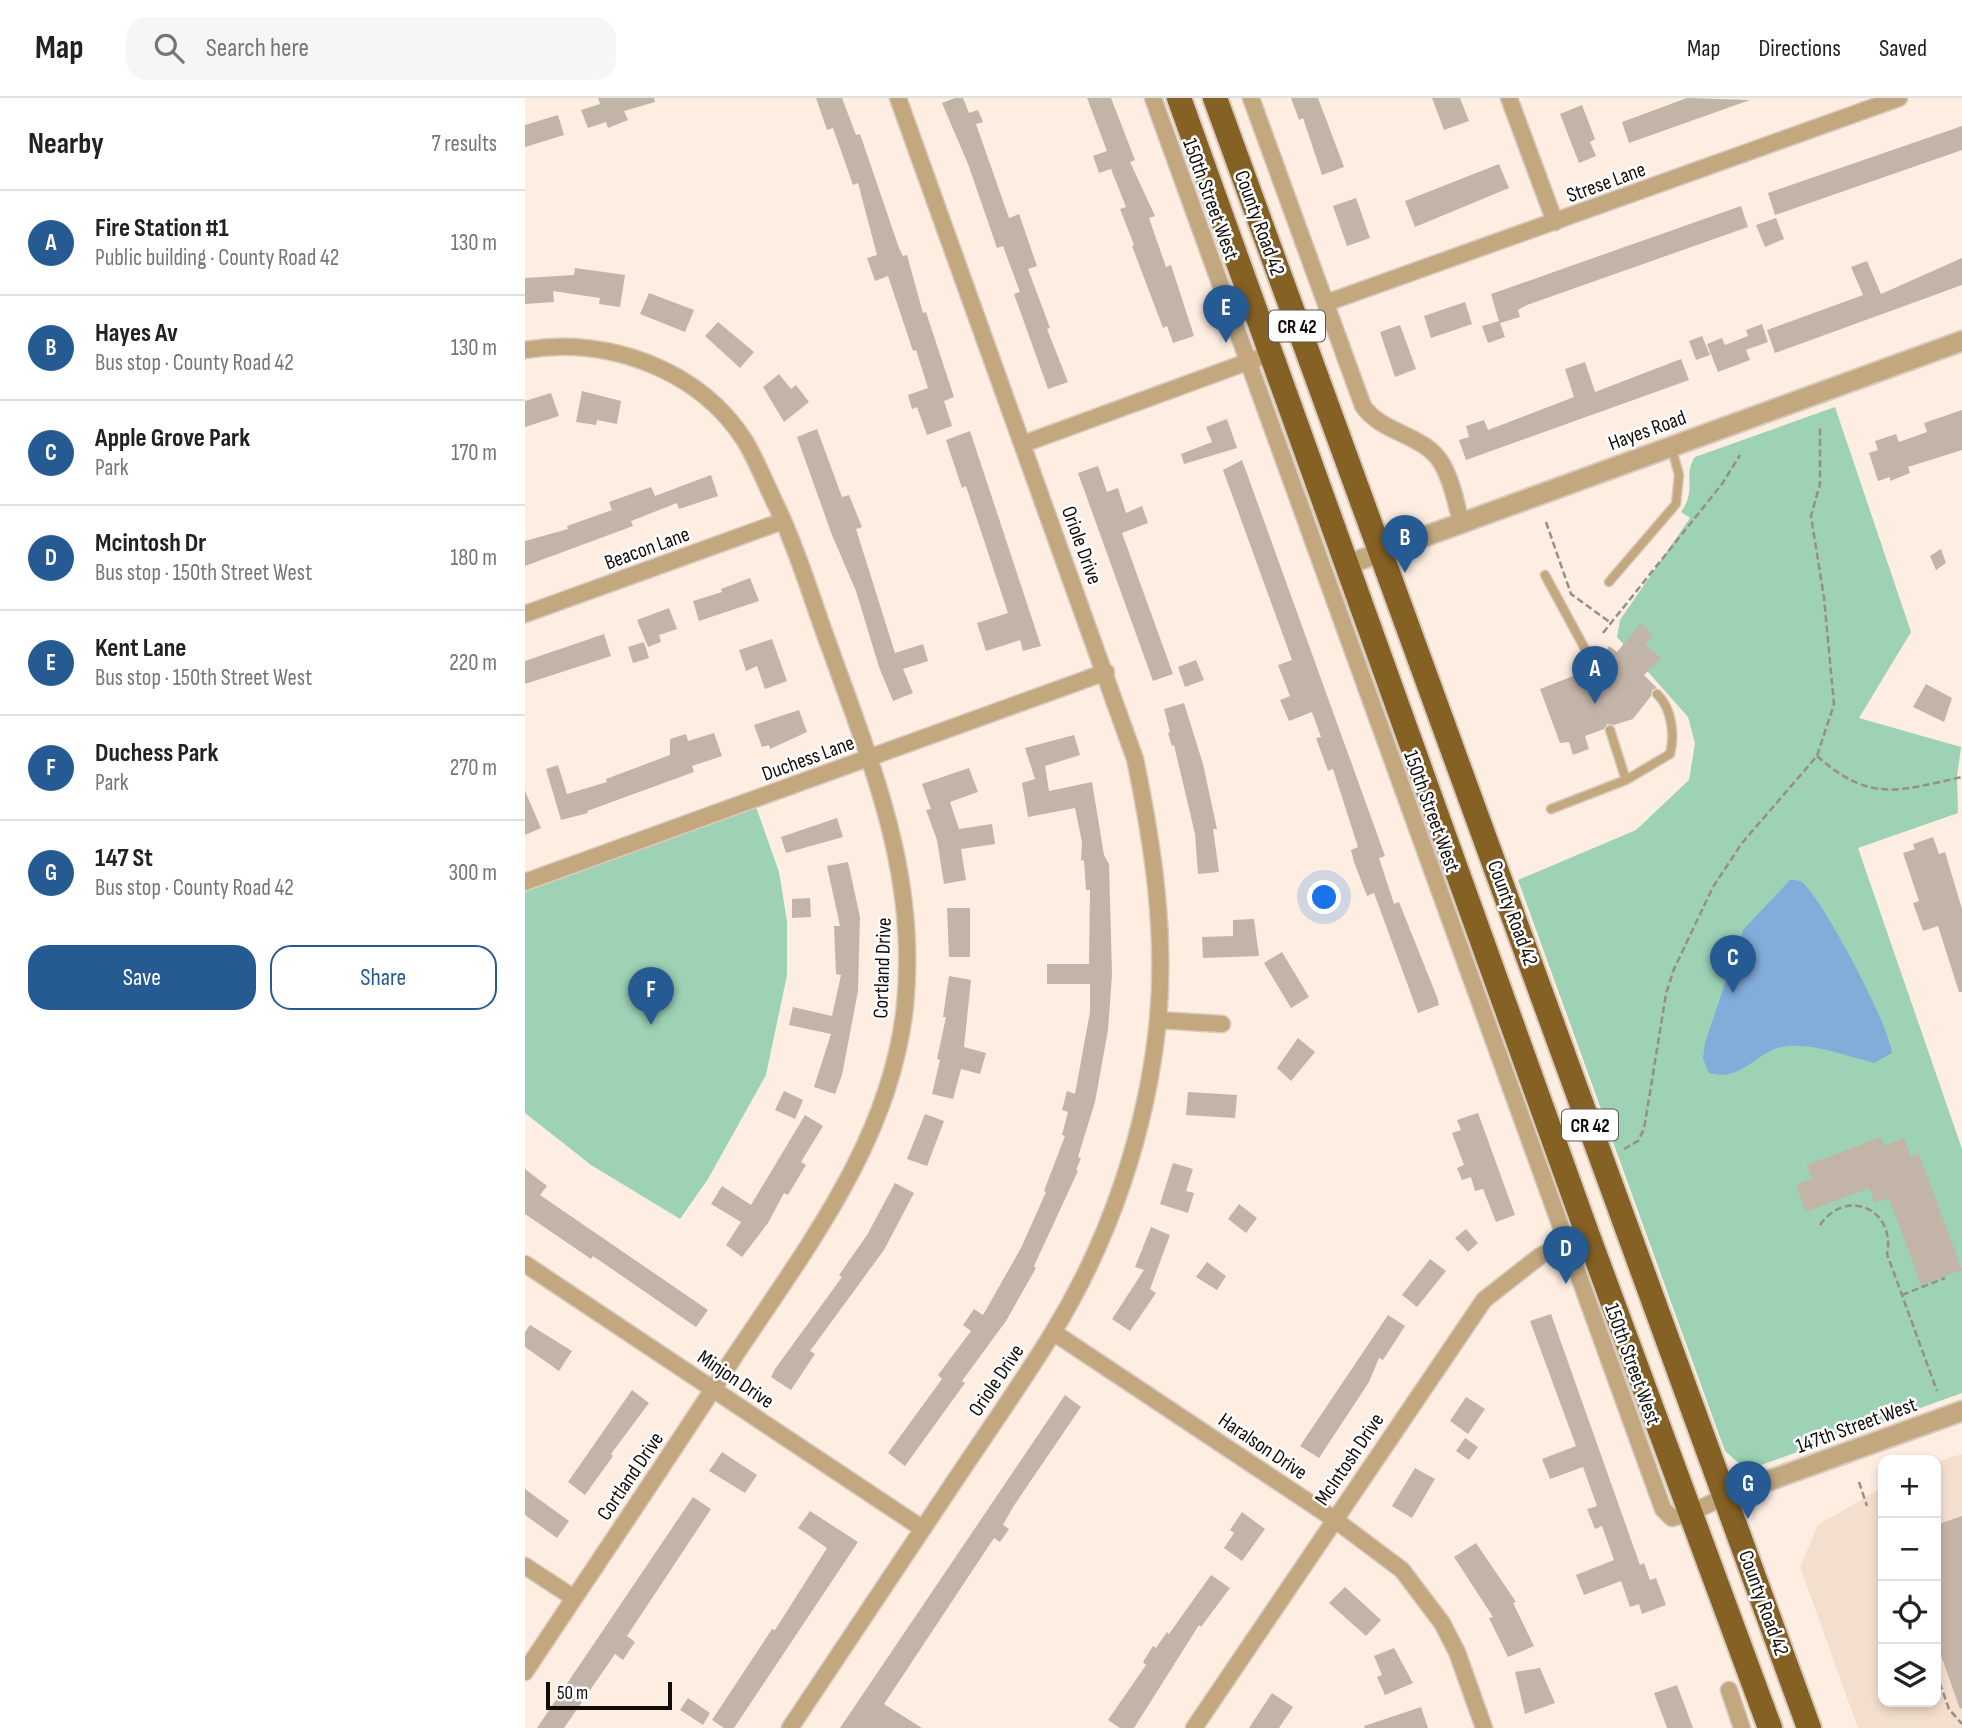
<!DOCTYPE html>
<meta charset="utf-8">
<style>
body{margin:0;font-family:"Sofia Sans Condensed",sans-serif;background:#f6f6f6;color:#222}
.controls{position:absolute;right:21px;bottom:21px;display:grid;overflow:hidden;border-radius:14px;box-shadow:0 4px 10px #0003}
.controls button{width:63px;height:63px;display:grid;place-items:center;padding:0;border:0;border-bottom:2px solid #e0e0e0;background:#fff;color:#222;font:35px sans-serif}
.scale{position:absolute;left:21px;bottom:18px;width:126px;box-sizing:border-box;padding-left:7px;border:4px solid #120d09;border-top:0;font-size:19px;line-height:24px;white-space:nowrap;color:#120d09;-webkit-text-stroke:5px #fff;paint-order:stroke}
.you{position:absolute;left:800px;top:800px;width:24px;height:24px;margin:-18px;border:5px solid #fff;border-radius:50%;background:#1a73e8;box-shadow:0 0 0 10px #1a73e833}
.badge{display:grid;place-items:center;width:46px;height:46px;border-radius:50%;background:#255a93;color:#fff;font-size:23px;font-weight:700}
.pin{position:absolute;translate:-50% -58px;filter:drop-shadow(0 2px 4px #0008)}
.pin::after{content:'';position:absolute;top:37px;width:24px;height:21px;background:inherit;clip-path:polygon(0 0,100% 0,50% 100%)}
.list{margin:0;padding:0;list-style:none}
h2{display:flex;justify-content:space-between;align-items:center;height:91px;margin:0;padding:0 28px;font-size:30px}
h2 small{font-size:23px;font-weight:400;color:#767676}
.list li{display:grid;grid-template-columns:46px 1fr auto;gap:21px;align-items:center;box-sizing:border-box;height:105px;padding:0 28px;border-top:2px solid #e0e0e0}
.list b{display:block;font-size:26px;white-space:nowrap}
.list p{margin:0;font-size:23px;white-space:nowrap;color:#767676}
.list em{font-size:23px;font-style:normal;color:#767676}
.actions{display:flex;gap:14px;padding:21px 28px}
.actions a{flex:1;padding:16px 0;border:2px solid #255a93;border-radius:21px;text-align:center;font-size:24px;color:#255a93}
.actions .main{background:#255a93;color:#fff}
.icon{flex:none;width:38px;height:38px;fill:none;stroke:currentColor;stroke-width:2;stroke-linecap:round;stroke-linejoin:round}
.map{position:relative;flex:none;width:1437px;height:1630px;overflow:hidden}
header{display:flex;align-items:center;gap:42px;box-sizing:border-box;height:98px;padding:0 35px;background:#fff;border-bottom:2px solid #e0e0e0}
header strong{font-size:33px}
nav{display:flex;gap:38px;margin-inline-start:auto;font-size:24px}
.search{width:490px;height:63px;background:#f6f6f6;display:flex;align-items:center;gap:18px;box-sizing:border-box;padding:0 24px;border-radius:21px;color:#767676;font-size:26px}
main{display:flex}
aside{flex:1;background:#fff}
.map>svg:first-child{display:block}
.built{fill:#f4dfce}
.green{fill:#9dd2b5}
.water{fill:#82acda}
.building{fill:#c3b4a8}
.lines{fill:none;stroke-linecap:round;stroke-linejoin:round}
.service-casing{stroke:#d8cabf;stroke-width:11}
.minor-casing{stroke:#d8cabf;stroke-width:19}
.tertiary-casing{stroke:#d8cabf;stroke-width:23}
.trunk-casing{stroke:#d8cabf;stroke-width:28}
.path{stroke:#998e85;stroke-width:2.5;stroke-dasharray:7 3.5;stroke-linecap:butt}
.service{stroke:#c3a87f;stroke-width:8}
.minor{stroke:#c3a87f;stroke-width:16}
.tertiary{stroke:#c3a87f;stroke-width:19}
.trunk{stroke:#866124;stroke-width:24}
.labels{text-anchor:middle;stroke-width:5;stroke-linejoin:round;paint-order:stroke}
.shield{fill:#fff;stroke:#595653;stroke-width:2}
.shield-label{font-size:19px;font-weight:bold;fill:#120d09}
.street-label{font-size:21px;fill:#120d09;stroke:#fff}
</style>
<header>
<strong>Map</strong>
<div class="search"><svg class="icon" aria-label="search" viewBox="0 0 24 24"><circle cx="10" cy="10" r="6"/><path d="M15 15l6 6"/></svg>Search here</div>
<nav><a>Map</a><a>Directions</a><a>Saved</a></nav>
</header>
<main>
<aside>
<h2>Nearby<small>7 results</small></h2>
<ul class="list">
<li><span class="badge">A</span><div><b>Fire Station #1</b><p>Public building · County Road 42</p></div><em>130 m</em></li>
<li><span class="badge">B</span><div><b>Hayes Av</b><p>Bus stop · County Road 42</p></div><em>130 m</em></li>
<li><span class="badge">C</span><div><b>Apple Grove Park</b><p>Park</p></div><em>170 m</em></li>
<li><span class="badge">D</span><div><b>Mcintosh Dr</b><p>Bus stop · 150th Street West</p></div><em>180 m</em></li>
<li><span class="badge">E</span><div><b>Kent Lane</b><p>Bus stop · 150th Street West</p></div><em>220 m</em></li>
<li><span class="badge">F</span><div><b>Duchess Park</b><p>Park</p></div><em>270 m</em></li>
<li><span class="badge">G</span><div><b>147 St</b><p>Bus stop · County Road 42</p></div><em>300 m</em></li>
</ul>
<div class="actions"><a class="main">Save</a><a>Share</a></div>
</aside>
<div class="map">
<svg width="1437" height="1630" viewBox="0 0 1437 1630">
<rect width="100%" height="100%" fill="#feeee2"/>
<!-- built -->
<path class="built" d="M1437,1356v274h-104l-58,-161 18,-42 65,-38v215h53v-240z"/>
<!-- green -->
<path class="green" d="M1310,309l76,225 -52,86 102,29 -4,30 1,36 -100,35 104,301v244l-201,72 -19,1 -17,-15 -207,-571 118,-50 53,-50 6,-37 -7,-26 -71,-80 3,-17 70,-102 -9,-6c17,-24 1,-36 14,-55z
M231,709l23,65 8,49v54l-21,100 -58,104 -28,40 -89,-54 -66,-52v-221z"/>
<!-- water -->
<path class="water" d="M1265,782c6,0 11,0 15,5 22,23 83,137 87,168l-18,10c-27,-7 -58,-19 -86,-17 -30,2 -45,37 -79,27l-6,-14 2,-16 38,-113z"/>
<!-- building -->
<path class="building" d="M73,0h56l1,4 -31,9 4,9 -20,8 -2,-6 -18,6 -7,-18 19,-6z
M291,0h26l14,37 4,-1 39,114 4,8 4,-1 16,58 3,-1 28,85 -10,4 8,25 -25,9 -10,-28 -5,2 -4,-14 20,-7 -12,-38 -3,1 -25,-75 -13,5 -8,-23 10,-3 -19,-72 -5,2 -20,-57 -6,2z
M430,0h8l6,15 9,-3 5,12 -7,2 33,94 10,-4 18,52 -9,3 22,59 -3,1 21,53 -20,7 -34,-95 6,-2 -17,-46 -6,2 -29,-84 -26,-61z
M562,0h24l24,62 -5,2 25,54 -6,2 17,49 5,-2 23,71 -21,7 -6,-17 -4,2 -31,-82 2,-1 -14,-36 6,-2 -15,-38 -12,4 -6,-17 14,-5z
M766,0h27l26,69 -22,8 -19,-57 -4,2z
M907,0h28l9,23 -25,9z
M1162,0l63,2 -121,43 -7,-21z
M1057,7l13,34 -5,3 6,14 -17,7 -19,-49z
M33,17l6,20 -39,12v-22z
M1437,28v24l-187,65 -7,-22z
M974,66l10,24 -94,39 -10,-26z
M831,100l14,40 -23,8 -14,-40z
M1216,108l7,21 -221,78 -9,5 2,7 -20,6 5,14 -17,6 -6,-17 17,-5 -8,-27z
M1251,120l8,21 -19,8 -9,-22z
M1437,160v27l-187,68 -8,-23 96,-35 -12,-28 16,-6 14,33z
M50,170l50,7 -5,32 -21,-3 1,-6 -47,-7 1,11 -29,2v-26l49,-3z
M124,195l45,17 -9,22 -45,-18z
M940,204l7,22 -41,14 -7,-22z
M193,224l36,30 -14,16 -35,-32z
M1237,226l6,18 -22,8 4,10 -32,12 -11,-28 15,-6 3,7 23,-9 -2,-6z
M875,227l16,44 -21,8 -15,-45z
M1177,238l8,19 -14,5 -7,-19z
M1156,261l8,21 -223,80 -7,-20 10,-3 -3,-11 18,-6 4,10 86,-33 -9,-28 20,-7 10,30z
M254,276l12,15 5,-4 13,17 -25,20 -21,-35z
M57,293l39,10 -4,23 -20,-4 -1,5 -20,-3z
M26,295l8,23 -34,11v-26z
M1437,312v40l-54,17 2,6 -20,8v-4l-12,4 -9,-28 9,-3 -3,-9 21,-7 3,8 28,-10 -3,-9z
M702,321l10,29 -53,16 -3,-10 31,-12 -6,-15z
M292,331l25,68 7,-2 13,32 -6,2 39,124 28,-9 5,17 -25,8 10,24 -20,8 -14,-34 -23,-76 -24,-56 -35,-98z
M445,333l71,215 -18,5 -3,-11 -34,11 -9,-28 31,-10 -42,-127 -4,2 -16,-48z
M717,362l143,396 -6,2 15,46 5,-2 38,95 2,8 -21,8 -44,-120 -7,3 -13,-34 -3,-12 7,-3 -25,-78 -5,2 -12,-33 5,-1 -9,-25 -23,9 -9,-21 10,-4 -12,-31 14,-5 -69,-190z
M573,368l9,26 11,-4 8,25 16,-7 6,17 -26,10 51,141 -20,7 -75,-208z
M186,377l7,21 -39,13 -2,-6 -46,18 2,5 -108,40v-25l43,-12 -1,-3 45,-16 -3,-8 42,-15 4,9z
M1416,451l5,14 -10,7 -6,-14z
M225,480l9,23 -60,20 -6,-20 29,-9 -1,-3z
M144,510l8,21 -18,6 2,7 -13,5 -11,-27z
M1116,525l12,12 -8,10 16,13 -17,17 13,13 -5,2 -1,6 -18,23 -19,6 -7,-1 -3,5 -19,7 4,13 -16,6 -4,-13 -9,1 -20,-54 59,-23 10,-20 8,6z
M79,536l7,22 -86,28v-23z
M247,541l15,42 -22,8 -8,-23 -11,5 -7,-21z
M119,544l5,16 -16,5 -5,-16z
M671,562l8,20 -19,7 -7,-20z
M1401,586l26,14 -8,24 -31,-15z
M659,605l19,61 14,65h-4l6,43 -21,2 -3,-40 -21,-89 -2,1 -4,-13 2,-1 -6,-23z
M274,612l8,22 -37,17 -1,-4 -7,2 -8,-22z
M189,635l8,23 -30,10 2,6 -107,39 1,2 -27,7 -15,-51 12,-4 9,29 40,-12 -1,-3 64,-24v-16l16,-5 2,7z
M549,637l6,20 -35,11 4,25 43,-9 12,73 5,9 3,110 -4,56 -13,72 -17,55 3,1 -5,12 2,1 -44,95 2,2 -30,53 -44,60 3,2 -60,83 -17,-13 54,-74 -4,-4 33,-44 -8,-6 11,-16 9,6 38,-67 25,-56 -2,-1 21,-55 -3,-1 6,-23 -6,-2 5,-19 8,3 15,-82v-28h-43v-20h42l1,-74h-4l-2,-30 -3,1 1,-19 -7,-34 -47,9 -6,-34 13,-4 -10,-31z
M444,670l9,24 -28,10 9,27 33,-5 3,20 -34,5 5,31 -22,4 -7,-44 -11,-30 5,-1 -9,-25z
M0,693l16,37 -16,7z
M312,720l6,19 -57,16 -5,-16z
M1408,739l6,17 6,-2 17,57v83h-3l-21,-66 -15,5 -10,-28 6,-2 -16,-48 12,-4 -2,-5z
M323,764l12,55 -2,74 -16,84 -7,19 -21,-7 17,-53 -42,-9 4,-18 39,9 9,-41 -5,-1 -2,-48h6l-13,-60z
M285,800l1,19 -19,1v-19z
M422,810h23v49h-21z
M729,821l5,37 -56,2 -1,-21 31,-1v-16z
M757,854l27,45 -18,11 -27,-45z
M424,878l22,4 -7,67 22,6 -6,21 -19,-5 -8,30 -21,-5 8,-34 -3,-1 9,-42h-3z
M773,940l17,14 -24,29 -14,-13z
M259,993l19,9 -8,19 -20,-9z
M663,994l49,3 -2,23 -49,-3z
M953,1015l37,102 -19,7 -13,-33 -8,2 -4,-14 -9,3 -5,-12 7,-3 -12,-32 9,-3 -4,-10z
M400,1016l19,7 -17,45 -20,-7z
M280,1017l18,11 -22,36 5,3 -18,30 -4,-2 -16,30 -26,34 -16,-12 15,-23 -30,-18 11,-18 29,19z
M1356,1039l3,9 20,-8 7,19 8,-3 43,116 -41,15 -32,-87 -14,5 -6,-15 -63,24 -10,-27 16,-6 -5,-14z
M648,1065l20,6 -7,22 8,2 -6,20 -28,-9z
M0,1071l22,17 -7,9 168,115 -12,17 -103,-71 -2,3 -66,-45z
M370,1085l19,10 -30,57 -74,101 5,3 -24,36 -20,-13 4,-8 67,-92 -3,-2 28,-40z
M714,1106l18,14 -11,15 -18,-14z
M626,1129l19,8 -20,54 6,4 -26,38 -18,-12 32,-49 -9,-3z
M941,1131l12,14 -10,9 -13,-14z
M905,1161l16,12 -29,36 -15,-12z
M682,1164l19,14 -9,14 -21,-13z
M1026,1216l89,251 4,-2 6,17 6,-2 10,27 -24,9 -3,-10 -9,3 -9,-26 -37,14 -8,-20 38,-15 -12,-34 -7,3 -8,-20 10,-3 -14,-39 -33,12 -8,-20 34,-13 -46,-125z
M863,1217l17,11 -22,34 -4,-2 -10,24 -50,76 -19,-12z
M5,1227l42,26 -13,20 -34,-24v-15z
M107,1292l17,13 -38,51 2,2 -28,39 -17,-13z
M540,1297l16,12 -68,100 -10,18 6,4 -9,13 -6,-4 -110,166 38,24h-82z
M941,1299l19,12 -17,25 -18,-13z
M940,1340l13,9 -9,13 -13,-9z
M197,1354l35,23 -12,18 -36,-22z
M890,1370l20,11 -23,39 -20,-12z
M0,1391l44,32 -12,17 -32,-23z
M168,1399l18,12 -84,127 8,6 -12,18 -8,-6 -51,74h-27z
M285,1413l48,31 -124,186h-10l-12,-8 60,-91 3,1 52,-82 -29,-20z
M717,1414l23,17 -23,32 -18,-13 10,-15 -4,-3z
M1437,1418v192l-2,1 -24,-68v-116z
M951,1445l40,59 -3,1 21,43 -26,11 -19,-39 4,-1 -39,-60z
M686,1477l19,13 -29,39 -2,-2 -65,103h-14l-12,-8 38,-55 -3,-3 10,-16 3,2 11,-16 2,2z
M820,1489l36,33 -15,16 -37,-33z
M869,1550l19,35 -28,12 -8,-18 5,-2 -8,-19z
M1015,1570l15,35 -30,11 -10,-42z
M1152,1587l16,43h-26l-13,-35z
M747,1595l21,14 -14,21h-30z
M163,1600l22,15 -7,12 -23,-15z
M896,1609l7,21h-63l-1,-2z"/>
<g class="lines">
<!-- service casing -->
<g class="service-casing">
<path id="service" d="M1020,477l46,85
M1084,484l67,-78 3,-29 -7,-26
M1101,682l44,-26c5,-18 2,-46 -13,-60
M1026,711l75,-29 -16,-50"/>
</g>
<!-- minor casing -->
<g class="minor-casing">
<path id="minor" d="M628,0l510,1411 9,9 18,-5 36,-17
M726,0l112,308c19,28 62,28 79,58 10,17 14,39 19,58
M984,0l46,124
M801,205l573,-205
M0,252c82,-14 174,19 220,91 12,20 21,44 32,66 22,46 36,96 54,144 43,120 87,225 74,355 -14,135 -101,245 -173,354 -68,105 -138,208 -207,312
M498,346l249,-91
M0,516l258,-93
M0,784l581,-210
M633,922l64,4
M0,1166l398,265
M528,1234l281,187 68,51 40,53 15,29 27,76
M0,1468l49,32
M1204,1592l13,38
M265,1630c57,-85 114,-170 170,-255 31,-46 63,-92 92,-139 58,-94 95,-204 106,-314 8,-88 -5,-175 -23,-261l-237,-661
M669,1630l290,-428 56,-44 27,-13"/>
</g>
<!-- tertiary casing -->
<g class="tertiary-casing">
<path id="tertiary" d="M824,466l613,-223
M1201,1398l236,-85"/>
</g>
<!-- trunk casing -->
<g class="trunk-casing">
<path id="trunk" d="M654,0l408,1135 183,495
M690,0l594,1630"/>
</g>
<!-- path -->
<path class="path" d="M1021,424l25,72 40,29
M1078,535l119,-149 18,-29
M1292,658c53,47 81,35 145,21
M1099,1051l14,-8 6,-12 22,-135 8,-25 39,-82 29,-44 75,-87 17,-52 -10,-106 -13,-82 9,-32v-59
M1295,1127c26,-38 76,-16 67,29l50,137
M1377,1197l43,-17
M1334,1384l8,24
M1411,1575l13,36 13,15"/>
<!-- service -->
<use href="#service" class="service"/>
<!-- minor -->
<use href="#minor" class="minor"/>
<!-- tertiary -->
<use href="#tertiary" class="tertiary"/>
<!-- trunk -->
<use href="#trunk" class="trunk"/>
</g>
<g class="labels">
<!-- shield labels -->
<g class="shield">
<rect x="744" y="212.5" width="56" height="31" rx="5"/>
<rect x="1037" y="1011.5" width="56" height="31" rx="5"/>
</g>
<g class="shield-label">
<text x="772" y="235">CR 42</text>
<text x="1065" y="1034">CR 42</text>
</g>
<!-- street labels -->
<g class="street-label">
<text transform="translate(1081 84) rotate(-20)" y="7">Strese Lane</text>
<text transform="translate(686 101) rotate(70)" y="7">150th Street West</text>
<text transform="translate(735 125) rotate(70)" y="7">County Road 42</text>
<text transform="translate(1122 332) rotate(-20)" y="7">Hayes Road</text>
<text transform="translate(557 447) rotate(70)" y="7">Oriole Drive</text>
<text transform="translate(122 450) rotate(-20)" y="7">Beacon Lane</text>
<text transform="translate(283 660) rotate(-20)" y="7">Duchess Lane</text>
<text transform="translate(907 713) rotate(70)" y="7">150th Street West</text>
<text transform="translate(988 815) rotate(70)" y="7">County Road 42</text>
<text transform="translate(357 870) rotate(-88)" y="7">Cortland Drive</text>
<text transform="translate(1108 1266) rotate(70)" y="7">150th Street West</text>
<text transform="translate(211 1281) rotate(34)" y="7">Minjon Drive</text>
<text transform="translate(471 1282) rotate(-56)" y="7">Oriole Drive</text>
<text transform="translate(1331 1327) rotate(-20)" y="7">147th Street West</text>
<text transform="translate(738 1348) rotate(34)" y="7">Haralson Drive</text>
<text transform="translate(824 1361) rotate(-56)" y="7">McIntosh Drive</text>
<text transform="translate(105 1378) rotate(-56)" y="7">Cortland Drive</text>
<text transform="translate(1239 1505) rotate(70)" y="7">County Road 42</text>
</g>
</g>
</svg>
<div class="controls">
<button>+</button>
<button>−</button>
<button><svg class="icon" aria-label="locate" viewBox="0 0 24 24"><circle cx="12" cy="12" r="6"/><path d="M12 2v4M12 18v4M2 12h4M18 12h4"/></svg></button>
<button><svg class="icon" aria-label="layers" viewBox="0 0 24 24"><path d="M12 4l9 5-9 5-9-5zM3 14l9 5 9-5"/></svg></button>
</div>
<div class="scale">50 m</div>
<div class="you"></div>
<div class="pin badge" style="left:1070px;top:606px">A</div>
<div class="pin badge" style="left:880px;top:475px">B</div>
<div class="pin badge" style="left:1208px;top:895px">C</div>
<div class="pin badge" style="left:1041px;top:1186px">D</div>
<div class="pin badge" style="left:701px;top:245px">E</div>
<div class="pin badge" style="left:126px;top:927px">F</div>
<div class="pin badge" style="left:1223px;top:1421px">G</div>
</div>
</main>
